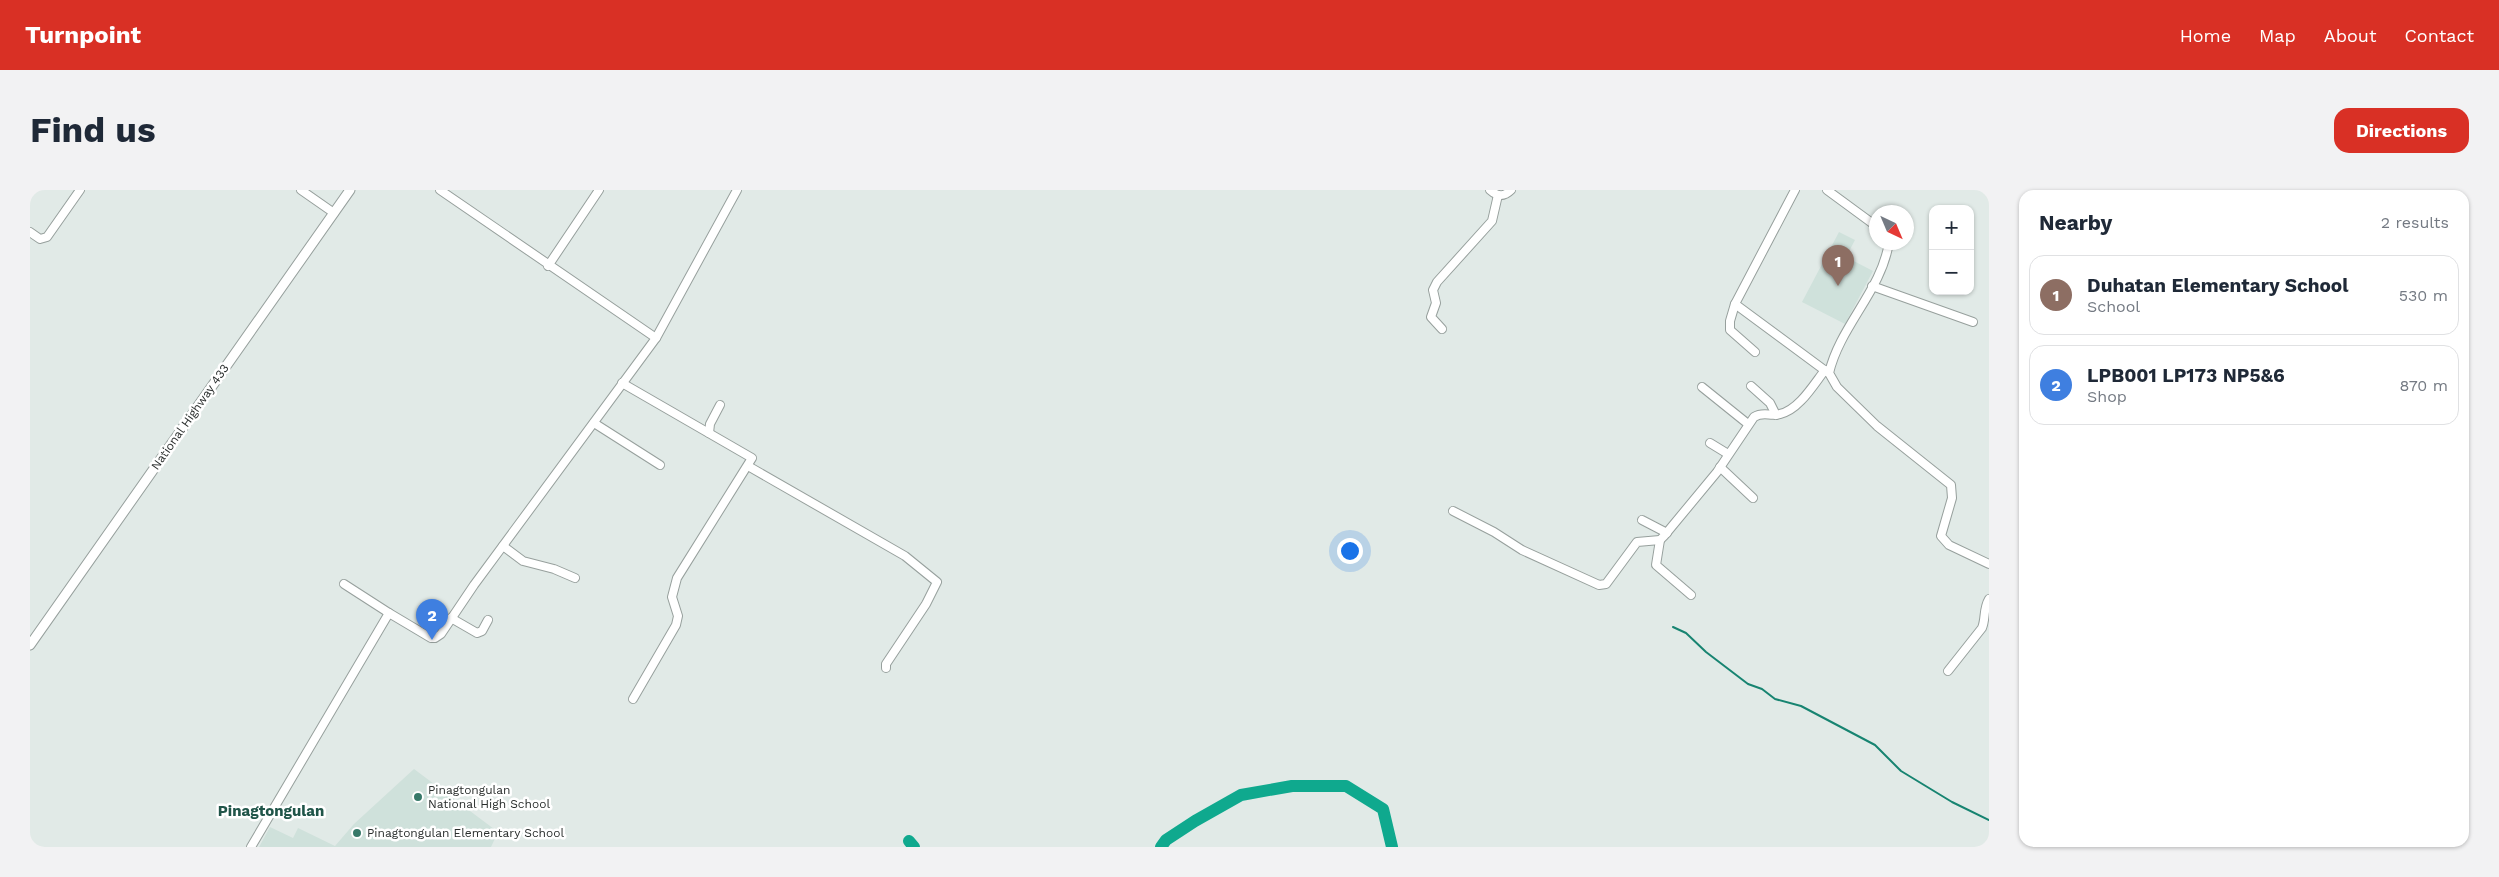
<!DOCTYPE html>
<meta charset="utf-8">
<style>
body{margin:0;font-family:"Work Sans",sans-serif;background:#f2f2f3;color:#1f2937}
.controls{position:absolute;right:15px;top:15px;display:grid;overflow:hidden;border-radius:10px;box-shadow:0 1px 4px #0004}
.controls button{width:45px;height:45px;display:grid;place-items:center;padding:0;border:0;border-bottom:1px solid #e0e1e3;background:#fff;color:#1f2937;font:25px sans-serif}
.compass{position:absolute;left:1839px;top:15px;width:45px;height:45px;border-radius:50%;background:#fff;box-shadow:0 1px 4px #0004;rotate:136deg}
.you{position:absolute;left:1319px;top:360px;width:18px;height:18px;margin:-12px;border:4px solid #fff;border-radius:50%;background:#1a73e8;box-shadow:0 0 0 8px #1a73e833}
.badge{display:grid;place-items:center;width:32px;height:32px;border-radius:50%;background:#d93025;color:#fff;font-size:16px;font-weight:700}
.pin{position:absolute;translate:-50% -41px;filter:drop-shadow(0 1px 2px #0008)}
.pin::after{content:'';position:absolute;top:26px;width:18px;height:15px;background:inherit;clip-path:polygon(0 0,100% 0,50% 100%)}
.list{margin:0;padding:0;list-style:none}
h2{display:flex;justify-content:space-between;align-items:center;height:65px;margin:0;padding:0 20px;font-size:21px}
h2 small{font-size:16px;font-weight:400;color:#747a83}
.list li{display:grid;grid-template-columns:32px 1fr auto;gap:15px;align-items:center;box-sizing:border-box;height:80px;margin:0 10px 10px;padding:0 10px;border:1px solid #e0e1e3;border-radius:15px}
.list b{display:block;font-size:19px;white-space:nowrap}
.list p{margin:0;font-size:16px;white-space:nowrap;color:#747a83}
.list em{font-size:16px;font-style:normal;color:#747a83}
.map{position:relative;flex:none;width:1959px;height:657px;overflow:hidden;border-radius:15px}
header{display:flex;align-items:center;gap:30px;box-sizing:border-box;height:70px;padding:0 25px;background:#d93025;color:#fff}
header strong{font-size:24px}
nav{display:flex;gap:28px;margin-inline-start:auto;font-size:18px}
.intro{display:flex;align-items:center;justify-content:space-between;box-sizing:border-box;height:120px;padding:0 30px}
h1{margin:0;font-size:35px}
.button{padding:12px 22px;border-radius:15px;background:#d93025;color:#fff;font-size:18px;font-weight:700}
main{display:flex;gap:30px;padding:0 30px}
aside{flex:1;background:#fff;border-radius:15px;box-shadow:0 1px 4px #0004}
.map>svg:first-child{display:block}
</style>
<header>
<strong>Turnpoint</strong>
<nav><a>Home</a><a>Map</a><a>About</a><a>Contact</a></nav>
</header>
<div class="intro"><h1>Find us</h1><a class="button">Directions</a></div>
<main>
<div class="map">
<svg width="1959" height="657" viewBox="0 0 1959 657">
<rect width="100%" height="100%" fill="#e1eae7"/>
<!-- built -->
<g fill="#cfe1db">
<polygon points="1809,42 1825,50 1816,67 1843,81 1815,134 1772,112"/>
<polygon points="384,579 468,642 461,657 229,657 240,637 263,648 268,638 305,656 324,634"/>
</g>
<g fill="none" stroke-linecap="round" stroke-linejoin="round">
<!-- stream -->
<polyline stroke="#178471" stroke-width="2" points="1643,437 1656,443 1676,462 1718,494 1732,499 1745,509 1771,516 1845,555 1871,581 1922,612 1959,630"/>
<!-- river -->
<g stroke="#0fa98e" stroke-width="12">
<polyline points="879,651 884,657"/>
<polyline points="1131,657 1136,650 1165,631 1211,605 1262,596 1316,596 1353,619 1362,657"/>
</g>
<defs>
<g id="minor">
<polyline points="271,0 304,23"/>
<polyline points="410,0 626,148"/>
<path d="M1460,0C1468,7 1474,7 1481,0"/>
<polyline points="1765,0 1705,114 1797,182"/>
<polyline points="1797,0 1846,36"/>
<polyline points="0,42 10,49 17,47 50,0"/>
<path d="M1859,52C1852,100 1810,136 1799,183L1807,197L1847,236L1921,295L1922,308L1911,346L1919,355L1959,374"/>
<polyline points="518,76 569,0"/>
<polyline points="1842,96 1943,132"/>
<polyline points="1705,114 1700,131 1700,140 1725,162"/>
<polyline points="1412,139 1401,127 1406,113 1403,100 1407,92 1462,31 1468,5"/>
<polyline points="592,193 722,268 647,388 642,407 648,426 646,435 603,509"/>
<polyline points="1721,196 1740,213 1746,225"/>
<polyline points="1672,197 1718,234"/>
<polyline points="564,233 630,275"/>
<polyline points="679,243 680,234 690,215"/>
<polyline points="1680,253 1698,264"/>
<polyline points="718,276 875,366 907,392 896,414 856,474 856,478"/>
<polyline points="1690,277 1723,308"/>
<path d="M1423,321L1464,342L1492,360L1569,395L1576,394L1607,352L1630,350L1634,346L1687,282L1724,227C1734,221 1740,227 1750,224C1769,220 1784,194 1795,180"/>
<polyline points="1612,330 1637,343"/>
<polyline points="1630,350 1626,375 1661,405"/>
<polyline points="473,356 493,371 524,379 545,388"/>
<polyline points="314,394 359,423"/>
<polyline points="421,428 447,443 452,441 458,430"/>
<path d="M1918,481L1952,438C1956,428 1953,419 1959,409"/>
<polyline points="221,657 359,423 401,448 405,448 411,444 444,395 626,148 707,0"/>
</g>
<polyline id="major" points="0,455 320,0"/>
</defs>
<!-- minor casing -->
<use href="#minor" stroke="#97a09d" stroke-width="10"/>
<!-- major casing -->
<use href="#major" stroke="#97a09d" stroke-width="11"/>
<!-- minor -->
<use href="#minor" stroke="#fff" stroke-width="8"/>
<!-- major -->
<use href="#major" stroke="#fff" stroke-width="9"/>
</g>
<!-- markers -->
<g fill="#377969" stroke="#fff" stroke-width="2">
<circle cx="388" cy="607" r="5"/>
<circle cx="327" cy="643" r="5"/>
</g>
<g text-anchor="middle" stroke-width="5" stroke-linejoin="round" paint-order="stroke">
<!-- street labels -->
<g font-size="12" fill="#292d2c" stroke="#fff">
<text transform="translate(160 227) rotate(-55)" y="4">National Highway 433</text>
</g>
<!-- poi labels -->
<g font-size="12" fill="#292d2c" stroke="#fff" text-anchor="start">
<text x="398" y="604">Pinagtongulan<tspan x="398" dy="14">National High School</tspan></text>
<text x="337" y="647">Pinagtongulan Elementary School</text>
</g>
<!-- quarter labels -->
<g font-size="15" font-weight="bold" fill="#205549" stroke="#fff">
<text x="241" y="626">Pinagtongulan</text>
</g>
</g>
</svg>
<div class="controls">
<button>+</button>
<button>−</button>
</div>
<svg class="compass" viewBox="-18 -18 36 36"><path d="M0-13l5 13h-10z" fill="#e53935"/><path d="M0 13l5-13h-10z" fill="#747a83"/></svg>
<div class="you"></div>
<div class="pin badge" style="left:1808px;top:96px;background:#8d6e63">1</div>
<div class="pin badge" style="left:402px;top:450px;background:#3f7fe0">2</div>
</div>
<aside>
<h2>Nearby<small>2 results</small></h2>
<ul class="list">
<li><span class="badge" style="background:#8d6e63">1</span><div><b>Duhatan Elementary School</b><p>School</p></div><em>530 m</em></li>
<li><span class="badge" style="background:#3f7fe0">2</span><div><b>LPB001 LP173 NP5&amp;6</b><p>Shop</p></div><em>870 m</em></li>
</ul>
</aside>
</main>
